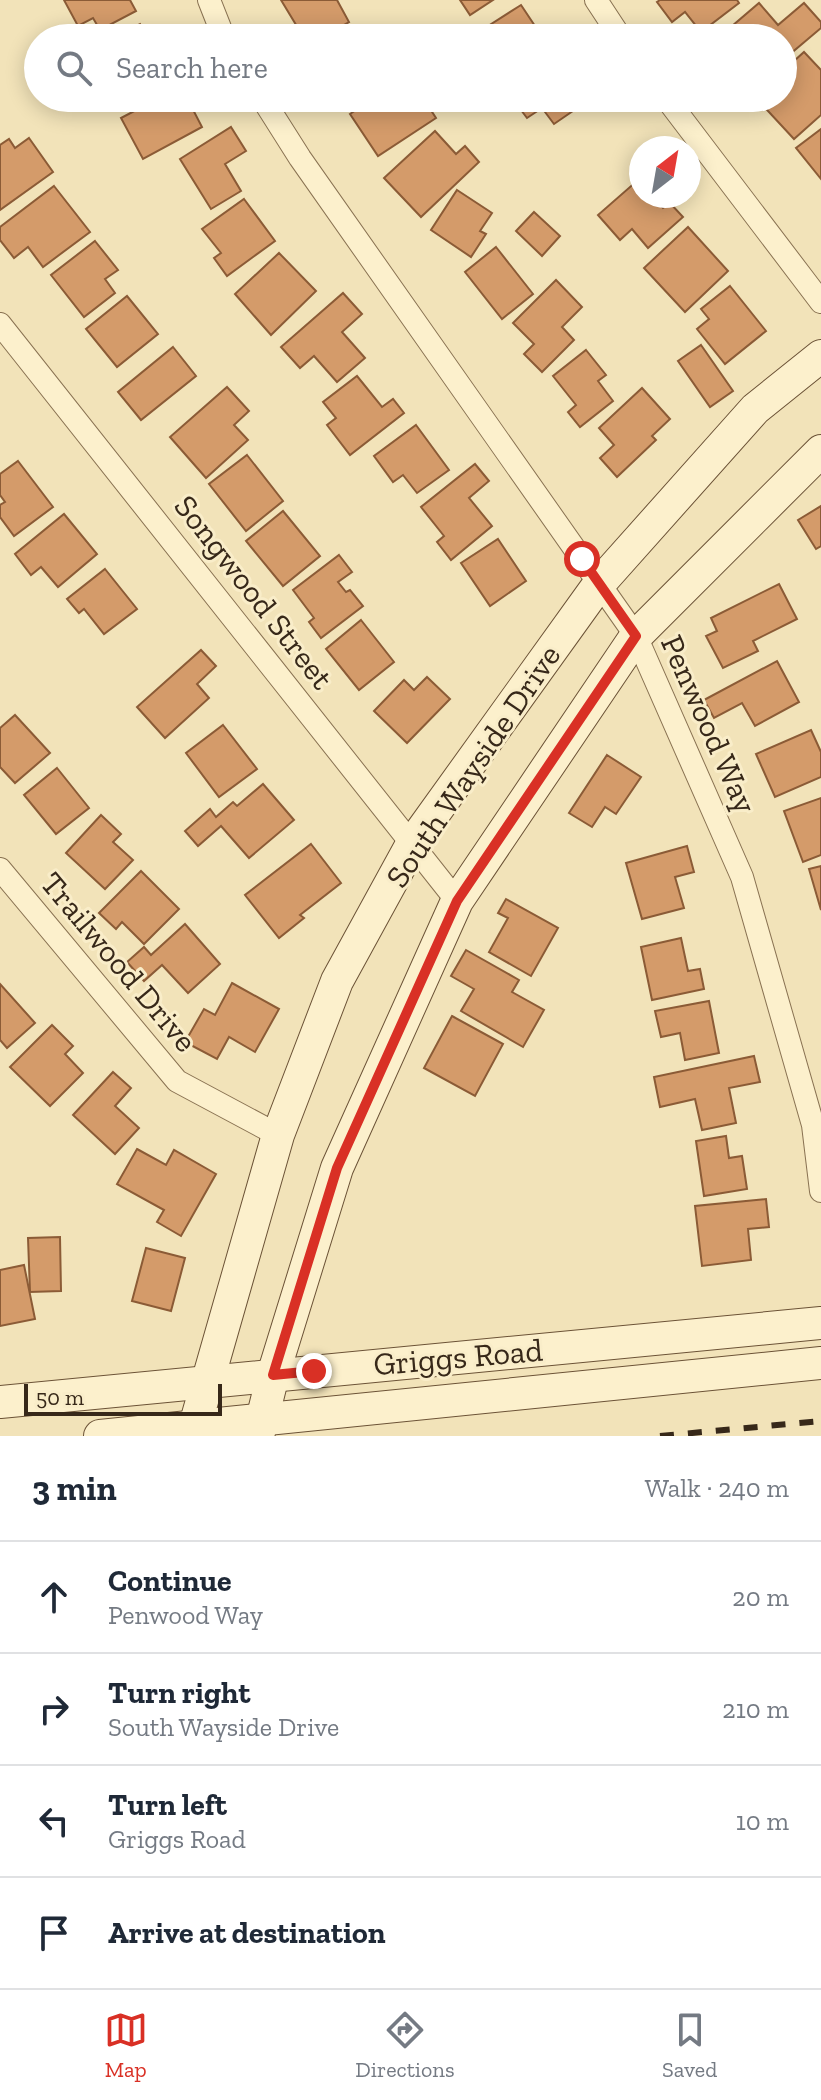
<!DOCTYPE html>
<meta charset="utf-8">
<style>
body{margin:0;font-family:"Zilla Slab",serif;background:#f2f2f3;color:#1f2937}
.compass{position:absolute;left:629px;top:136px;width:72px;height:72px;border-radius:50%;background:#fff;box-shadow:0 4px 20px #0003;rotate:31deg}
.scale{position:absolute;left:24px;bottom:20px;width:198px;box-sizing:border-box;padding-left:8px;border:4px solid #372819;border-top:0;font-size:22px;line-height:28px;white-space:nowrap;color:#372819;-webkit-text-stroke:6px #f9edc9;paint-order:stroke}
.stop{position:absolute;width:24px;height:24px;margin:-18px;border:6px solid #d93025;border-radius:50%;background:#fff}
.stop.end{background:#d93025;border-color:#fff;box-shadow:0 2px 8px #0008}
.list{margin:0;padding:0;list-style:none}
h2{display:flex;justify-content:space-between;align-items:center;height:104px;margin:0;padding:0 32px;font-size:34px}
h2 small{font-size:26px;font-weight:400;color:#747a83}
.list li{display:grid;grid-template-columns:52px 1fr auto;gap:24px;align-items:center;box-sizing:border-box;height:112px;padding:0 32px;border-top:2px solid #e0e1e3}
.list b{display:block;font-size:30px;white-space:nowrap}
.list p{margin:0;font-size:26px;white-space:nowrap;color:#747a83}
.list em{font-size:26px;font-style:normal;color:#747a83}
.icon{flex:none;width:44px;height:44px;fill:none;stroke:currentColor;stroke-width:2;stroke-linecap:round;stroke-linejoin:round}
.map{position:relative;flex:none;width:821px;height:1436px;overflow:hidden}
.search{position:absolute;background:#fff;box-shadow:0 4px 20px #0003;left:24px;right:24px;top:24px;height:88px;display:flex;align-items:center;gap:20px;box-sizing:border-box;padding:0 28px;border-radius:44px;color:#747a83;font-size:30px}
.sheet{height:552px;background:#fff}
nav{display:flex;justify-content:space-around;align-items:center;box-sizing:border-box;height:112px;border-top:2px solid #e0e1e3;background:#fff;font-size:22px;color:#747a83}
nav a{display:grid;justify-items:center;gap:4px}
nav .on{color:#d93025}
.map>svg:first-child{display:block}
</style>
<div class="map">
<svg width="821" height="1436" viewBox="0 0 821 1436">
<rect width="100%" height="100%" fill="#f2e3b9"/>
<!-- building -->
<g fill="#d49b6a" stroke="#8b5b36" stroke-width="2">
<polygon points="64,0 130,0 136,11 100,30 93,18 78,26"/>
<polygon points="281,0 337,0 349,22 321,38 304,38"/>
<polygon points="460,0 493,0 470,15"/>
<polygon points="660,0 737,0 739,3 701,32 685,12 672,22 657,2"/>
<polygon points="759,3 778,25 804,3 821,22 821,28 783,60 783,38 718,38"/>
<polygon points="521,5 543,38 492,38 485,28"/>
<polygon points="140,24 146,38 112,38"/>
<polygon points="356,29 363,38 345,38"/>
<polygon points="804,52 821,70 821,115 794,139 756,98 783,98 783,71"/>
<polygon points="159,98 187,98 202,127 143,159 121,118"/>
<polygon points="374,98 423,98 436,118 378,156 350,114"/>
<polygon points="512,98 578,98 583,104 554,124 542,108 527,118"/>
<polygon points="231,127 246,151 225,164 241,191 211,209 180,159"/>
<polygon points="821,129 821,179 796,148"/>
<polygon points="435,131 456,154 465,146 479,162 421,217 384,178"/>
<polygon points="29,138 53,172 0,210 0,145 9,139 15,148"/>
<polygon points="638,180 641,183 641,196 652,196 663,208 670,203 683,217 648,248 632,229 620,240 598,215"/>
<polygon points="54,186 90,232 43,267 28,247 14,258 0,240 0,227"/>
<polygon points="457,190 492,213 480,231 486,234 471,257 431,230"/>
<polygon points="244,199 275,241 227,276 214,258 221,253 202,229"/>
<polygon points="534,212 560,236 542,256 516,231"/>
<polygon points="688,227 728,271 685,312 644,268"/>
<polygon points="95,241 118,270 105,279 115,293 84,317 51,275"/>
<polygon points="496,247 533,294 502,319 465,272"/>
<polygon points="279,253 316,291 271,335 235,294"/>
<polygon points="556,280 582,307 562,327 574,340 542,372 524,354 534,344 513,323"/>
<polygon points="730,286 766,331 725,364 697,329 709,319 701,309"/>
<polygon points="343,293 362,314 342,332 365,358 337,382 314,356 300,368 281,347"/>
<polygon points="127,296 158,334 117,367 86,329"/>
<polygon points="701,345 733,391 710,407 678,361"/>
<polygon points="173,347 196,376 141,420 118,392"/>
<polygon points="586,350 606,375 598,381 613,401 580,427 568,412 576,405 553,376"/>
<polygon points="357,376 382,407 393,399 404,413 350,455 327,425 336,418 323,402"/>
<polygon points="227,387 249,411 234,425 248,440 206,478 170,437"/>
<polygon points="642,388 670,419 652,436 656,440 617,477 600,458 614,445 599,428"/>
<polygon points="416,425 449,470 417,493 403,475 393,482 374,456"/>
<polygon points="247,455 283,501 246,531 209,484"/>
<polygon points="18,461 53,507 14,536 0,517 0,505 5,502 0,495 0,474"/>
<polygon points="475,464 489,481 469,498 492,526 451,560 437,542 444,536 421,507"/>
<polygon points="821,506 821,546 816,549 798,520"/>
<polygon points="283,511 320,556 283,586 246,541"/>
<polygon points="64,514 97,554 58,587 41,567 31,575 15,554"/>
<polygon points="498,539 526,581 490,606 461,563"/>
<polygon points="339,555 352,572 338,582 346,592 350,590 363,606 321,638 309,622 314,618 293,590"/>
<polygon points="105,569 137,609 104,634 84,609 79,613 67,599"/>
<polygon points="779,584 797,619 753,641 758,651 723,668 706,636 717,631 711,618"/>
<polygon points="361,620 394,662 359,690 326,649"/>
<polygon points="201,650 216,666 197,684 209,698 165,738 137,707"/>
<polygon points="777,661 799,702 755,726 742,703 714,718 704,700"/>
<polygon points="427,677 450,699 407,743 374,711 404,680 414,690"/>
<polygon points="15,715 50,753 15,783 0,767 0,728"/>
<polygon points="223,725 257,769 219,797 186,753"/>
<polygon points="811,730 821,752 821,777 775,797 756,754"/>
<polygon points="607,755 641,777 616,814 605,807 592,827 569,813"/>
<polygon points="57,768 89,808 56,834 24,795"/>
<polygon points="263,784 294,820 249,858 221,826 198,846 185,831 210,809 216,817 233,802 237,806"/>
<polygon points="821,798 821,855 803,862 784,811"/>
<polygon points="101,815 121,834 113,842 133,860 105,889 66,853"/>
<polygon points="311,844 341,883 300,915 304,918 279,938 245,895"/>
<polygon points="687,846 694,872 675,877 684,908 642,919 626,863"/>
<polygon points="821,866 821,910 809,869"/>
<polygon points="141,871 179,909 144,944 122,922 116,929 99,913"/>
<polygon points="506,899 558,928 531,976 489,952 508,918 498,913"/>
<polygon points="185,924 220,964 188,993 162,965 144,981 127,962 144,947 151,955"/>
<polygon points="681,938 688,971 700,969 704,989 652,1000 641,947"/>
<polygon points="466,950 519,980 512,992 544,1010 523,1047 461,1011 474,989 451,976"/>
<polygon points="232,983 279,1009 255,1052 229,1037 217,1059 185,1042 204,1009 215,1015"/>
<polygon points="0,984 35,1023 7,1048 0,1040"/>
<polygon points="709,1001 719,1053 685,1060 680,1033 661,1037 655,1011"/>
<polygon points="452,1016 503,1044 475,1096 424,1068"/>
<polygon points="52,1025 73,1046 65,1054 83,1073 50,1106 10,1067"/>
<polygon points="754,1056 760,1082 729,1088 736,1123 702,1130 695,1099 660,1107 654,1077"/>
<polygon points="113,1072 131,1088 115,1106 139,1128 115,1154 73,1115"/>
<polygon points="726,1136 729,1158 742,1156 747,1189 704,1196 696,1141"/>
<polygon points="137,1149 166,1165 174,1150 216,1174 181,1236 157,1222 164,1210 117,1184"/>
<polygon points="766,1199 769,1227 748,1229 751,1260 702,1266 695,1206"/>
<polygon points="60,1237 61,1291 30,1292 28,1238"/>
<polygon points="146,1248 185,1258 171,1311 132,1301"/>
<polygon points="24,1265 35,1319 0,1326 0,1270"/>
</g>
<g fill="none" stroke-linecap="round" stroke-linejoin="round">
<defs>
<g id="minor">
<polyline points="209,0 224,38"/>
<polyline points="596,0 621,38"/>
<polyline points="262,98 300,158 636,636 742,877 813,1125 821,1191"/>
<polyline points="666,98 821,302"/>
<polyline points="0,324 457,901"/>
<polyline points="0,869 177,1081 278,1135"/>
</g>
<g id="secondary">
<polyline points="0,1402 821,1323"/>
<polyline points="100,1436 821,1363"/>
<polyline points="192,1436 278,1135 337,981 412,844 599,584 755,409 821,356"/>
<polyline points="258,1436 273,1375 337,1168 457,901 636,636 821,451"/>
</g>
</defs>
<!-- minor casing -->
<use href="#minor" stroke="#897252" stroke-width="24"/>
<!-- secondary casing -->
<use href="#secondary" stroke="#6b5236" stroke-width="34"/>
<!-- minor -->
<use href="#minor" stroke="#fcf0cc" stroke-width="22"/>
<!-- secondary -->
<use href="#secondary" stroke="#fcf0cc" stroke-width="32"/>
<!-- rail -->
<polyline stroke="#372819" stroke-width="6" stroke-dasharray="14 14" stroke-linecap="butt" points="660,1436 821,1421"/>
</g>
<g fill="none" stroke-linecap="round" stroke-linejoin="round">
<!-- route -->
<polyline stroke="#d93025" stroke-width="10" points="314,1371 273,1375 337,1168 457,901 636,636 582,559"/>
</g>
<g text-anchor="middle" stroke-width="6" stroke-linejoin="round" paint-order="stroke">
<!-- street labels -->
<g font-size="32" fill="#372819" stroke="#f9edc9">
<text transform="translate(254 592) rotate(52)" y="11">Songwood Street</text>
<text transform="translate(709 724) rotate(66)" y="11">Penwood Way</text>
<text transform="translate(473 766) rotate(-56)" y="11">South Wayside Drive</text>
<text transform="translate(119 962) rotate(50)" y="11">Trailwood Drive</text>
<text transform="translate(458 1357) rotate(-5)" y="11">Griggs Road</text>
</g>
</g>
</svg>
<svg class="compass" viewBox="-18 -18 36 36"><path d="M0-13l5 13h-10z" fill="#e53935"/><path d="M0 13l5-13h-10z" fill="#747a83"/></svg>
<div class="scale">50 m</div>
<div class="stop" style="left:582px;top:559px"></div>
<div class="stop end" style="left:314px;top:1371px"></div>
<div class="search"><svg class="icon" aria-label="search" viewBox="0 0 24 24"><circle cx="10" cy="10" r="6"/><path d="M15 15l6 6"/></svg>Search here</div>
</div>
<section class="sheet">
<h2>3 min<small>Walk · 240 m</small></h2>
<ul class="list">
<li><svg class="icon" aria-label="ahead" viewBox="0 0 24 24"><path d="M12 20V5M6 11l6-6 6 6"/></svg><div><b>Continue</b><p>Penwood Way</p></div><em>20 m</em></li>
<li><svg class="icon" aria-label="right" viewBox="0 0 24 24"><path d="M7 20v-9h11M14 6l5 5-5 5"/></svg><div><b>Turn right</b><p>South Wayside Drive</p></div><em>210 m</em></li>
<li><svg class="icon" aria-label="left" viewBox="0 0 24 24"><path d="M17 20v-9H6M10 6l-5 5 5 5"/></svg><div><b>Turn left</b><p>Griggs Road</p></div><em>10 m</em></li>
<li><svg class="icon" aria-label="arrive" viewBox="0 0 24 24"><path d="M6 21V4h12l-3 4 3 4H6"/></svg><div><b>Arrive at destination</b></div></li>
</ul>
</section>
<nav>
<a class="on"><svg class="icon" aria-label="map" viewBox="0 0 24 24"><path d="M3 6l6-2 6 2 6-2v14l-6 2-6-2-6 2zM9 4v14M15 6v14"/></svg>Map</a>
<a><svg class="icon" aria-label="directions" viewBox="0 0 24 24"><path d="M12 3l9 9-9 9-9-9zM9 14v-3h6M13 9l2 2-2 2"/></svg>Directions</a>
<a><svg class="icon" aria-label="saved" viewBox="0 0 24 24"><path d="M7 4h10v16l-5-4-5 4z"/></svg>Saved</a>
</nav>
